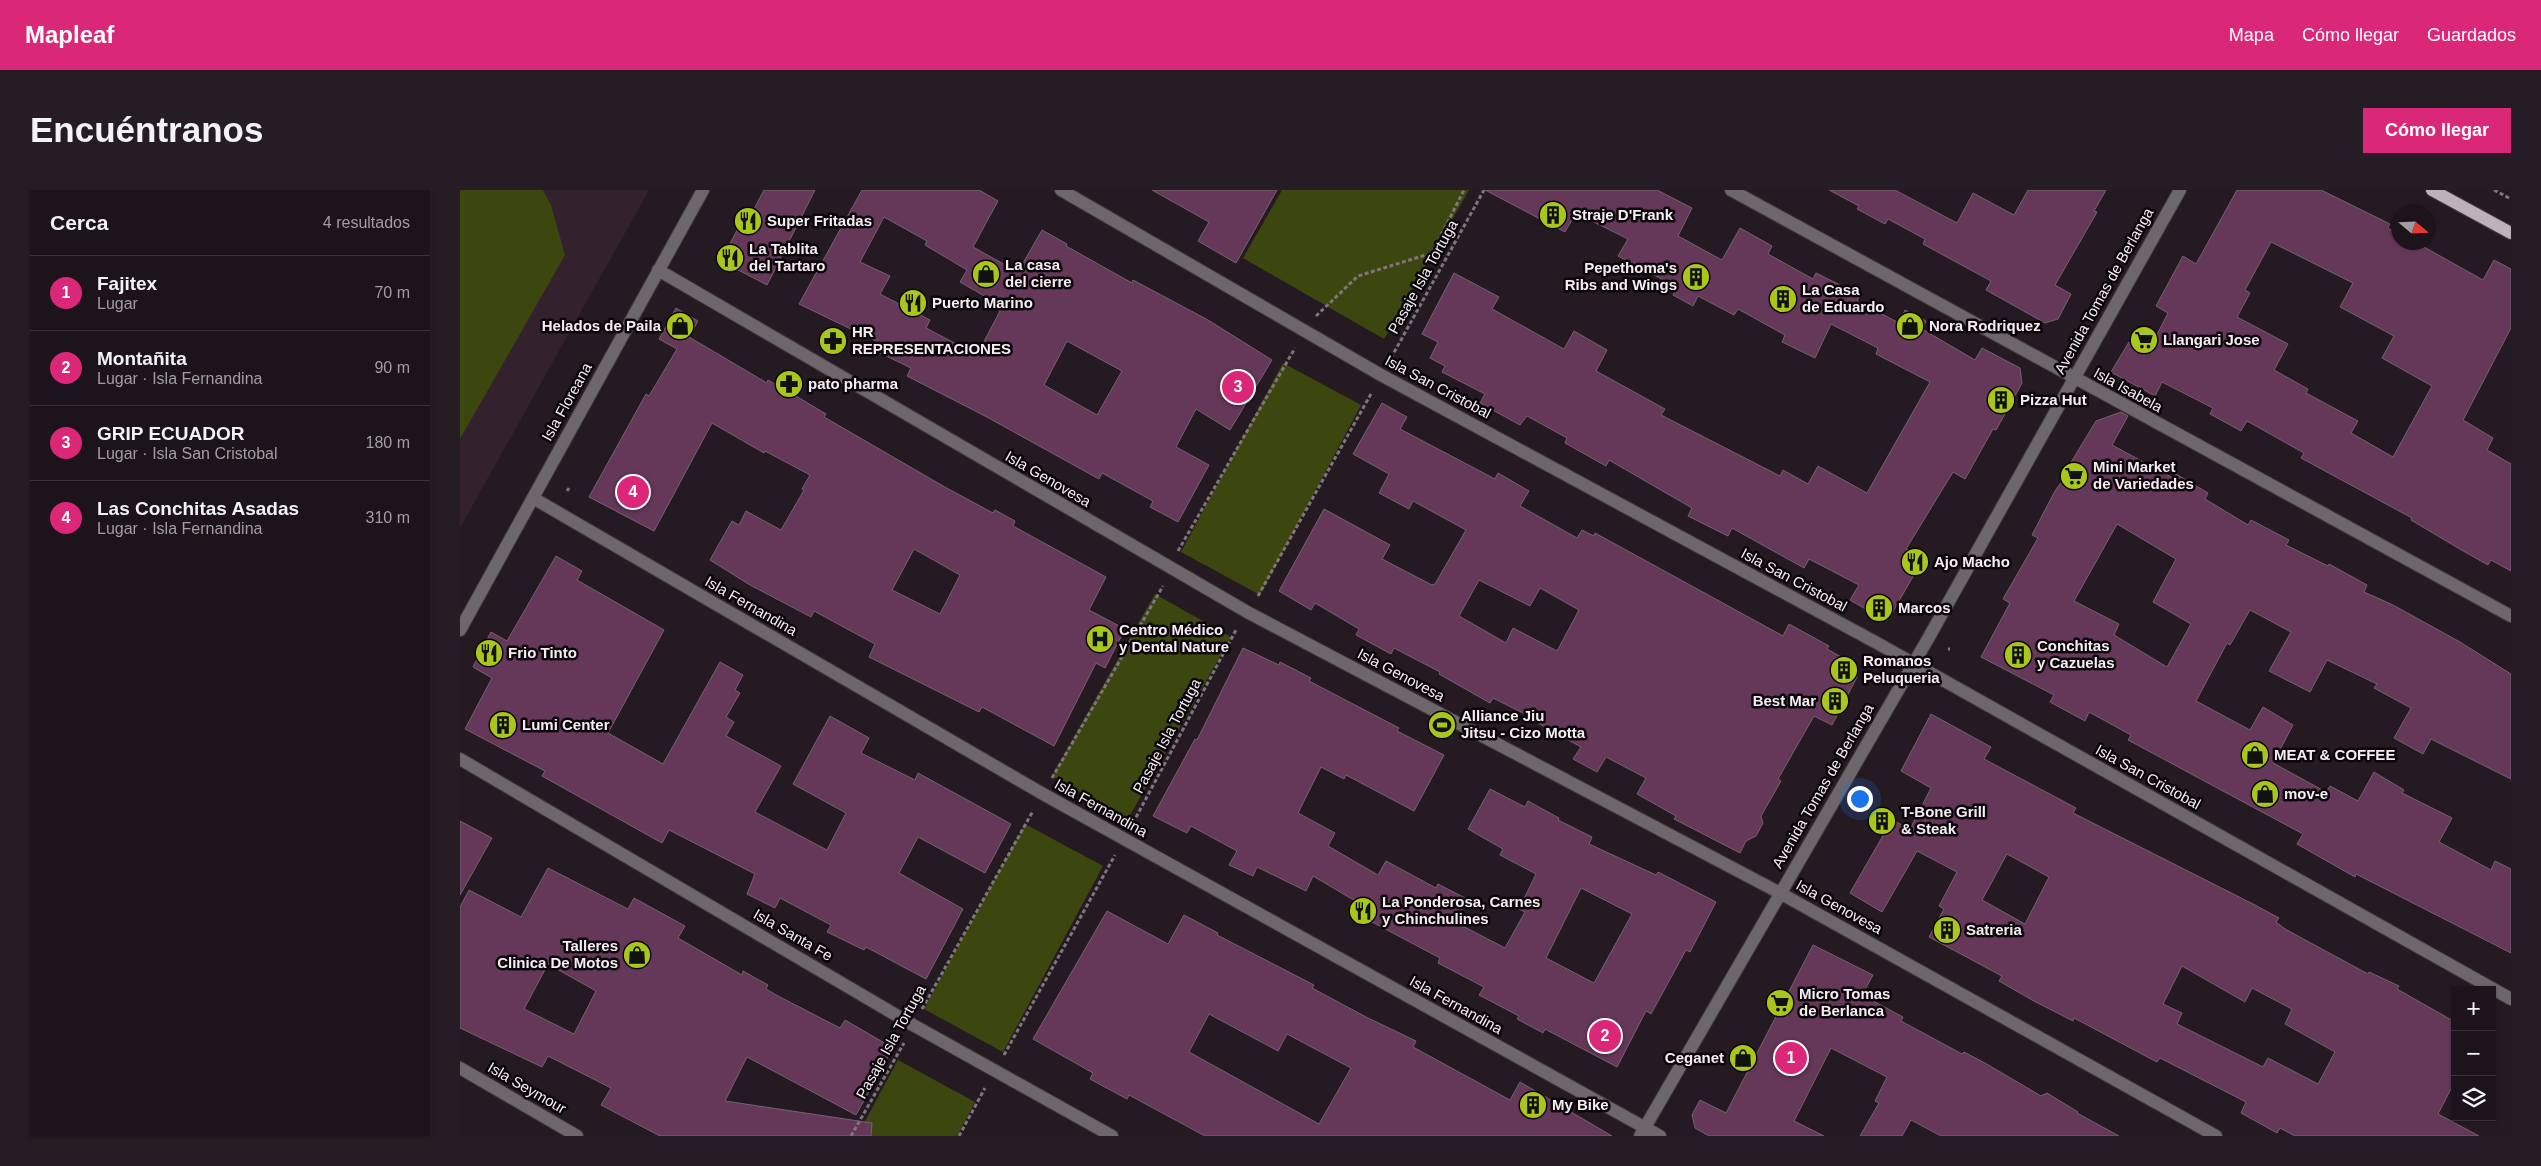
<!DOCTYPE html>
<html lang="es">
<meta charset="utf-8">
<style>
body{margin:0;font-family:Arial,sans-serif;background:#251d23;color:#f1f3f6}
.controls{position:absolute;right:15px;bottom:15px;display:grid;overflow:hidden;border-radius:0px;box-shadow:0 1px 4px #0004}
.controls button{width:45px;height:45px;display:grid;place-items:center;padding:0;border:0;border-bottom:1px solid #3a3339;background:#1c141a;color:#f1f3f6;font:25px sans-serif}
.compass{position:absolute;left:1931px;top:15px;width:45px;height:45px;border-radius:50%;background:#1c141a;box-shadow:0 1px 4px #0004;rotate:109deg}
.you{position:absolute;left:1399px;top:608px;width:18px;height:18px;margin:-12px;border:4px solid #fff;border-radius:50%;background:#1a73e8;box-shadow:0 0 0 8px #1a73e833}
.badge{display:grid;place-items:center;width:32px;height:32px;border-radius:50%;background:#db2777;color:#fff;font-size:16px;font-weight:700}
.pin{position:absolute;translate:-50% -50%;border:2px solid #fff;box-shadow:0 1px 5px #0006}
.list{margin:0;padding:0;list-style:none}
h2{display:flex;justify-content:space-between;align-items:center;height:65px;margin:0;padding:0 20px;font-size:21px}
h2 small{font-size:16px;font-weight:400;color:#a09ea2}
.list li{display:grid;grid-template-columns:32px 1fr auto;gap:15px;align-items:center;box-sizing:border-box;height:75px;padding:0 20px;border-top:1px solid #3a3339}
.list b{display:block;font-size:19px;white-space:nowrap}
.list p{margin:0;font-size:16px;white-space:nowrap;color:#a09ea2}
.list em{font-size:16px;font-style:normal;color:#a09ea2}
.icon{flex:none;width:28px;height:28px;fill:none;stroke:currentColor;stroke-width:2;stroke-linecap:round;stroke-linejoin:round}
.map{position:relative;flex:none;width:2051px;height:946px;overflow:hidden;border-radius:0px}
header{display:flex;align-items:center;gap:30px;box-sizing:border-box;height:70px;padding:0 25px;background:#db2777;color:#fff}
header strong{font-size:24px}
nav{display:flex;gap:28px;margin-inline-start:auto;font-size:18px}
.intro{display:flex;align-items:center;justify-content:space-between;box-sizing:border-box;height:120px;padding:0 30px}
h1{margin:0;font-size:35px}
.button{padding:12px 22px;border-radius:0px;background:#db2777;color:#fff;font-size:18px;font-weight:700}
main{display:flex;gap:30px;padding:0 30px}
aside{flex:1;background:#1c141a;border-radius:0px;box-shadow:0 1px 4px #0004}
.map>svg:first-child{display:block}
</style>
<header>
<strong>Mapleaf</strong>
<nav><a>Mapa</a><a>Cómo llegar</a><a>Guardados</a></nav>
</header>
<div class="intro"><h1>Encuéntranos</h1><a class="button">Cómo llegar</a></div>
<main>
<aside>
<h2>Cerca<small>4 resultados</small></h2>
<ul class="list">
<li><span class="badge">1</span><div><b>Fajitex</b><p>Lugar</p></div><em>70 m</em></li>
<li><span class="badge">2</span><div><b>Montañita</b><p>Lugar · Isla Fernandina</p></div><em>90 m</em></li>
<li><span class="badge">3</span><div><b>GRIP ECUADOR</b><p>Lugar · Isla San Cristobal</p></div><em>180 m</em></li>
<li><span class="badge">4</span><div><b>Las Conchitas Asadas</b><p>Lugar · Isla Fernandina</p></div><em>310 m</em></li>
</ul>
</aside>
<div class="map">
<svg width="2051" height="946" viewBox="0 0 2051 946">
<rect width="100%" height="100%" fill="#261a22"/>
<!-- built -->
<polygon fill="#33212e" points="0,0 189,0 0,338"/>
<!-- green -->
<g fill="#3c470f">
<polygon points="0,0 83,0 91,15 105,65 0,249"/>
<polygon points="822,0 1009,0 924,149 783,68"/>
<polygon points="823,173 901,215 800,405 721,362"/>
<polygon points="695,404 771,447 668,629 592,586"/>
<polygon points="565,634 643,676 543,862 464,819"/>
<polygon points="438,870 515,912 497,946 397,946"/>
</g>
<!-- building -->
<g fill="#65385a" stroke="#72636e" fill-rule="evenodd">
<polygon points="304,0 355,0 307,95 261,71 287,21 292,23"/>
<path d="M402,0H519L538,11L513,57L558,82L582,40L607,54L606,56L672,93L673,90L748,130L812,170L770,240L736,219L716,257L749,275L718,332L690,317L693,311L642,283L639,289L525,226L447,186L451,178L418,162L422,154L339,114ZM424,27L467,51L465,55L507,80L500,92L540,115L538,120L540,121L517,165L466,138L470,130L420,104L430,86L400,72ZM607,151L662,181L637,225L584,195Z"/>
<polygon points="692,0 817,0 776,73 738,51 749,32"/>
<polygon points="1025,0 1197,0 1232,18 1218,46 1262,70 1280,38 1312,56 1308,64 1353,89 1356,83 1400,105 1397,111 1439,133 1445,120 1466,131 1462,139 1515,170 1522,158 1560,178 1562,193 1536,240 1533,239 1505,289 1493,282 1446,359 1466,364 1432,423 1421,428 1390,410 1399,395 1349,369 1344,378 1272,338 1268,346 1228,326 1232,318 1149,270 1146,276 1105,253 1107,248 1067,226 1060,235 1020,213 1025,204 982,182 985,176 970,168 978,152 962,144 994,83 1039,107 1032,119 1104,159 1114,141 1147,160 1136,181 1205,219 1201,225 1320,286 1323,280 1348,294 1358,276 1407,303 1470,192 1416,164 1418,158 1371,134 1355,168 1322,152 1325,145 1278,119 1274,125 1238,106 1233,116 1213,105 1217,97 1158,66 1168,49 1116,23 1105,42"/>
<polygon points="1369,0 1435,0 1497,33 1513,3 1554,25 1568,0 1646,0 1634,21 1637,22 1595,95 1611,104 1598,129 1585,133 1526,100 1531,91 1463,54 1465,49 1428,29 1425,34 1397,19 1399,16"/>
<path d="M1777,0H1861L1930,34L1928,38L1938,44V52H1955L2023,90L2034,70L2051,79V138L2003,230L2033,248L2027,260L2051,274V381L2031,370L2028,375L1998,358L1951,330L1952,328L1841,268L1844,263L1787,231L1781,241L1750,224L1753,218L1702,192L1695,206L1651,182L1669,152L1688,162L1708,123L1696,116L1723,66L1736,74ZM1811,52L1893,93L1880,117L1934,146L1922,168L1972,196L1933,267L1891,243L1898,231L1846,203L1848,199L1814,180L1828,154L1777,127L1790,103L1785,100Z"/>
<path d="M216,118L238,131L229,147L307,193L308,190L336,206L366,224L364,227L483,296L533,323L535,320L555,331L553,336L646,387L629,420L665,439L645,478L636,473L594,556L522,517L519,522L409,467L415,454L354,421L351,427L290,395L250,370L272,331L279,335L286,321L321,340L344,300L342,299L350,285L305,261L304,263L252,233L194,341L129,307L186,204L189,206L217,159L199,149ZM454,359L500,385L480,424L432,400Z"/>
<path d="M922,213L947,227L940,239L1035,289L1038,283L1069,301L1060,316L1117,348L1122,340L1134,346L1135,343L1323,446L1329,434L1369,456L1367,459L1397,476V487L1372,535L1354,526L1318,589L1321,591L1301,626L1303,633L1296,646L1286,651L1280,663L1214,629L1216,626L1177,604L1186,588L1146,567L1137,582L1113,569L1121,557L1071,529V527L1033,508L1030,513L979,484L980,482L934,458L931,464L896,445L899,439L855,413L851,420L819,401L864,319L930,355L922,369L972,395L975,394L1006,340L953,311L949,319L919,303L929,284L893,264ZM1019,390L1070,416L1080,398L1119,420L1097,461L1053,438L1046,453L999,426Z"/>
<path d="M1661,222L1668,226L1652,255L1713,288L1716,284L1748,303L1745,309L1788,335L1791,330L1829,350L1826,355L1868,376L1869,374L1907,395L1904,402L1933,415L2000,452L2051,484V589L1971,549L1963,564L1934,548L1951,518L1914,498L1917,494L1867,470L1850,502L1809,481L1831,442L1790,420L1770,455L1767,453L1736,511L1790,540L1803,517L1833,535L1813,573L1866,602L1870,596L1898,611L1914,582L1944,600L1942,603L1992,628L1979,652L2031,680L2035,671L2051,679V763L1896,684L1895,687L1837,654L1843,644L1668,550L1671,545L1629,522L1625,531L1590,512L1594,505L1521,467L1550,413L1543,409L1578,348L1572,345L1595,301L1613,276L1610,274L1636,231ZM1657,334L1716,369L1693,412L1731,434L1707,477L1654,445L1659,434L1614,411Z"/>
<polygon points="96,366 122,381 117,390 204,440 148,543 203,574 260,472 283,485 275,500 280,503 266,527 274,532 266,546 321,576 295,622 367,660 386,623 333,594 370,526 409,548 401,563 455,590 458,583 551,634 525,683 458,647 439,683 503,719 466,789 406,757 404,760 367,742 371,735 320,708 315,718 287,704 295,684 209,640 202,653 82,586 85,581 5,539 32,488 13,477 31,442 47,451"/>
<path d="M783,458L819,475L820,472L851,488L849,491L939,538L937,541L984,565L954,621L886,585L884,589L861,577L838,623L875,643L868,656L918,685L926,671L976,698L978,694L1007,709L995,732L1045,758L1065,722L1059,719L1076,684L1040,665L1043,659L1008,639L1030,599L1065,617L1068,611L1099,628L1098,630L1132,647L1129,654L1196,685L1198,682L1256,712L1230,762L1226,760L1191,824L1186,821L1157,877L1085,839L1083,843L1057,829L1059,826L1019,805L1024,797L978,773L980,768L897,724L902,715L853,686L846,701L797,677L793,686L769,675L777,661L731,636L727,643L693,626L735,549L737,550ZM1121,698L1172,724L1134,793L1086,768Z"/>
<path d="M1471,524L1531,557L1524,569L1616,618L1613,623L1795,715L1819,728L1816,732L1825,739L1908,784L1909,782L1939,796L1937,799L1995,832V891L1978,924L2019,946H1835L1820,938L1817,943L1781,923L1786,912L1700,868L1697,872L1614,828L1613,831L1572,810L1539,791L1542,786L1469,747L1484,719L1479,716L1497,682L1457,661L1422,722L1390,703L1432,630L1450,639L1471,598L1441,581ZM1547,664L1589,687L1565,734L1522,710ZM1722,776L1785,812L1792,798L1832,819L1825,834L1875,862L1858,894L1808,868L1803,877L1717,834L1722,823L1703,814Z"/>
<polygon points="0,631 32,648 0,705"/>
<path d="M88,678L168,719L174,708L225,736L218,748L282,785L283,781L308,795L306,799L318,806L380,838L385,830L433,858L396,925L287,867L265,911L412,933L411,946H200L141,915L151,898L88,866L82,877L0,838V717L9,700L61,727ZM88,774L136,801L114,844L64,819Z"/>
<path d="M647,721L708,754L724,725L758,743L757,745L854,795L852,798L906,827L956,851L953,857L1050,910L1060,892L1152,946H745L669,905L667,909L630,889L633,883L573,849ZM749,824L818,861L827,844L891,878L859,934L729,862Z"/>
<polygon points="1353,755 1413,785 1402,805 1443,827 1441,831 1502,864 1504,862 1525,873 1581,906 1587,903 1618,922 1617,923 1659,946 1481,946 1451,930 1442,946 1400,946 1419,913 1415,911 1427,887 1371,858 1334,931 1364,946 1249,946 1235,938 1232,925 1240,910 1266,923"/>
</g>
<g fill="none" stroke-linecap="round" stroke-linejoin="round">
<defs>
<g id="minor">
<polyline points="601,0 921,185 1417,453 2051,809"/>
<polyline points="1271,0 2051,426"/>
<polyline points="198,80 789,423 1320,703 1756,946"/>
<polyline points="73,308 583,604 1200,946"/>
<polyline points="0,440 243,0"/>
<polyline points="0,569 453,835 652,946"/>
<polyline points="0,878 117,946"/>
<polyline points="1180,946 1469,447 1720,0"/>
</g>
<polyline id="major" points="1972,0 2051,43"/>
</defs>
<!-- minor casing -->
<use href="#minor" stroke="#43383f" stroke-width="14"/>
<!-- major casing -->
<use href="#major" stroke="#43383f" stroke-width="14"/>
<!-- path -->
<g stroke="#80757c" stroke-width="3" stroke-dasharray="4 2.5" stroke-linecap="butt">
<polyline points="2034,0 2051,9"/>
<polyline points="856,126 898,86 972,63 1004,0"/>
<polyline points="931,168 1024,0"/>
<polyline points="107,301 109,298"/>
<polyline points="718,361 835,158"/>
<polyline points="798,406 912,202"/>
<polyline points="1488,459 1490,459"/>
<polyline points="592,588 703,396"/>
<polyline points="673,633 777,438"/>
<polyline points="462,819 573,621"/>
<polyline points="544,865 655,665"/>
<polyline points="391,946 444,853"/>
<polyline points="499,946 525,898"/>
</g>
<!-- minor -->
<use href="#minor" stroke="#6d676b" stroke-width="12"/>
<!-- major -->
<use href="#major" stroke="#bfb1bb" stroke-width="12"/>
</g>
<!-- icons -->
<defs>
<symbol id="building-disc" viewBox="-11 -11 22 22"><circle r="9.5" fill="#a9c71a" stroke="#0b060a"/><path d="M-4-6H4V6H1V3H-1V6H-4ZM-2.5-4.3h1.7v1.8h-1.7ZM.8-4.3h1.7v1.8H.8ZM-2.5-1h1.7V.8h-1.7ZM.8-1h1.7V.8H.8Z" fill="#111"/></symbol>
<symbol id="restaurant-disc" viewBox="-11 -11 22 22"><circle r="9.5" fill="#a9c71a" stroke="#0b060a"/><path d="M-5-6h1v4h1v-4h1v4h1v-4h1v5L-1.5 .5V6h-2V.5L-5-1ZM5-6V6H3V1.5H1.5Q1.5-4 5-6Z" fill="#111"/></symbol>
<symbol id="shop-disc" viewBox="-11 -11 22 22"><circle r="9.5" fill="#a9c71a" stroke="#0b060a"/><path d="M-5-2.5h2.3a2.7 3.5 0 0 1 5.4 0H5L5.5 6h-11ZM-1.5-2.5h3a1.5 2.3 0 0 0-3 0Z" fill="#111"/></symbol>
<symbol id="supermarket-disc" viewBox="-11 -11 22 22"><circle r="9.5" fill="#a9c71a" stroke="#0b060a"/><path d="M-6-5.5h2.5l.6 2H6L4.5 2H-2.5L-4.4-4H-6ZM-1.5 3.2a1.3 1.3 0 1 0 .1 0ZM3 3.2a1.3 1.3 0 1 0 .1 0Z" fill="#111"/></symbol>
<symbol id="pharmacy-disc" viewBox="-11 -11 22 22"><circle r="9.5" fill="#a9c71a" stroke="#0b060a"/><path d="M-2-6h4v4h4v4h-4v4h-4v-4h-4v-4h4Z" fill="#111"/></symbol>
<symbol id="hospital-disc" viewBox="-11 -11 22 22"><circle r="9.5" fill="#a9c71a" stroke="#0b060a"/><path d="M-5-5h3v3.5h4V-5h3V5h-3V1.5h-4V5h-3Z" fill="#111"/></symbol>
<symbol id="stadium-disc" viewBox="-11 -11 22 22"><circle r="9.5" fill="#a9c71a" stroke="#0b060a"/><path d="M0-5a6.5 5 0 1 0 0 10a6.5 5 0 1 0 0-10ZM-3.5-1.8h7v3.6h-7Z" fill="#111"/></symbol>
</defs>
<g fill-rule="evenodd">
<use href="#building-disc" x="1077" y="9" width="32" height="32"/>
<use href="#restaurant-disc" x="272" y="15" width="32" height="32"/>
<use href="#restaurant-disc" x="254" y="52" width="32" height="32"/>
<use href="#shop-disc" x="510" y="68" width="32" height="32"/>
<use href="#building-disc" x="1220" y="71" width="32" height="32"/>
<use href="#building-disc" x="1307" y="93" width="32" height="32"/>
<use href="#restaurant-disc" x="437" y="97" width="32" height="32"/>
<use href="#shop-disc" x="204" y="120" width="32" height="32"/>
<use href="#shop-disc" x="1434" y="120" width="32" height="32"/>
<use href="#supermarket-disc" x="1668" y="134" width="32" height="32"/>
<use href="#pharmacy-disc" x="357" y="135" width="32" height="32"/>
<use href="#pharmacy-disc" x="313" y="178" width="32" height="32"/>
<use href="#building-disc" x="1525" y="194" width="32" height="32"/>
<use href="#supermarket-disc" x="1598" y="270" width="32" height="32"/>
<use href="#restaurant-disc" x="1439" y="356" width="32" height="32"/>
<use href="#building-disc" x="1403" y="402" width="32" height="32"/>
<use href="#hospital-disc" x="624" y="433" width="32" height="32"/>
<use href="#restaurant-disc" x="13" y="447" width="32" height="32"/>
<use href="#building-disc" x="1542" y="449" width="32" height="32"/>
<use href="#building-disc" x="1368" y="464" width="32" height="32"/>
<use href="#building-disc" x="1359" y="495" width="32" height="32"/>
<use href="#building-disc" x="27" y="519" width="32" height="32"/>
<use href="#stadium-disc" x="966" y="519" width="32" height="32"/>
<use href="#shop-disc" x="1779" y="549" width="32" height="32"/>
<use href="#shop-disc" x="1789" y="588" width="32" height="32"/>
<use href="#building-disc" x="1406" y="615" width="32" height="32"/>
<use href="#restaurant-disc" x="887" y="705" width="32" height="32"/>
<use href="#building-disc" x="1471" y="724" width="32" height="32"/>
<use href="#shop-disc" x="161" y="749" width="32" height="32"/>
<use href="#supermarket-disc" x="1304" y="797" width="32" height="32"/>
<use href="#shop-disc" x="1267" y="852" width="32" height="32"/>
<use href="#building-disc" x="1057" y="899" width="32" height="32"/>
</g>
<g text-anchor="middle" stroke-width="5" stroke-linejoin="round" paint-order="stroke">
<!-- poi labels -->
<g font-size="15" font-weight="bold" fill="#f6edf3" stroke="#0b060a" text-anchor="start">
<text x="1112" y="30">Straje D'Frank</text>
<text x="307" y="36">Super Fritadas</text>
<text x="289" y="64">La Tablita<tspan x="289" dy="17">del Tartaro</tspan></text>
<text x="545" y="80">La casa<tspan x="545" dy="17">del cierre</tspan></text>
<text x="1217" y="83" text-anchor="end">Pepethoma's<tspan x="1217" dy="17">Ribs and Wings</tspan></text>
<text x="1342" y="105">La Casa<tspan x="1342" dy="17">de Eduardo</tspan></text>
<text x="472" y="118">Puerto Marino</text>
<text x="201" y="141" text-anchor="end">Helados de Paila</text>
<text x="1469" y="141">Nora Rodriquez</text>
<text x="392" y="147">HR<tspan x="392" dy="17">REPRESENTACIONES</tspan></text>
<text x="1703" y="155">Llangari Jose</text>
<text x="348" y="199">pato pharma</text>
<text x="1560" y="215">Pizza Hut</text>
<text x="1633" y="282">Mini Market<tspan x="1633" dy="17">de Variedades</tspan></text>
<text x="1474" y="377">Ajo Macho</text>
<text x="1438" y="423">Marcos</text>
<text x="659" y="445">Centro Médico<tspan x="659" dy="17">y Dental Nature</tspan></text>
<text x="1577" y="461">Conchitas<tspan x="1577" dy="17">y Cazuelas</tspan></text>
<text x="48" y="468">Frio Tinto</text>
<text x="1403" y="476">Romanos<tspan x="1403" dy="17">Peluqueria</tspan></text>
<text x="1356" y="516" text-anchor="end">Best Mar</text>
<text x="1001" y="531">Alliance Jiu<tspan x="1001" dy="17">Jitsu - Cizo Motta</tspan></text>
<text x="62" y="540">Lumi Center</text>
<text x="1814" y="570">MEAT &amp; COFFEE</text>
<text x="1824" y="609">mov-e</text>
<text x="1441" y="627">T-Bone Grill<tspan x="1441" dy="17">&amp; Steak</tspan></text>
<text x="922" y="717">La Ponderosa, Carnes<tspan x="922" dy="17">y Chinchulines</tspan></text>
<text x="1506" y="745">Satreria</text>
<text x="158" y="761" text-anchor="end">Talleres<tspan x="158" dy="17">Clinica De Motos</tspan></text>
<text x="1339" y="809">Micro Tomas<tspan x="1339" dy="17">de Berlanca</tspan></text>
<text x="1264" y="873" text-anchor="end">Ceganet</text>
<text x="1092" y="920">My Bike</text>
</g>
<!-- street labels -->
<g font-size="15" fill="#f6edf3" stroke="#0b060a">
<text transform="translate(963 87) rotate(-61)" y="5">Pasaje Isla Tortuga</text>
<text transform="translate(1644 101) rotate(-61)" y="5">Avenida Tomas de Berlanga</text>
<text transform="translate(978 197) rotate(28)" y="5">Isla San Cristobal</text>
<text transform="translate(1668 200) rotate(29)" y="5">Isla Isabela</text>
<text transform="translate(107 212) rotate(-61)" y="5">Isla Floreana</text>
<text transform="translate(588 289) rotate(30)" y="5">Isla Genovesa</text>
<text transform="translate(1334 390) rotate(28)" y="5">Isla San Cristobal</text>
<text transform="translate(291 416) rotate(30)" y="5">Isla Fernandina</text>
<text transform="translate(941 485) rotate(28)" y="5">Isla Genovesa</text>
<text transform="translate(707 546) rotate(-62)" y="5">Pasaje Isla Tortuga</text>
<text transform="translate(1688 587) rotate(29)" y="5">Isla San Cristobal</text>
<text transform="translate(1363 596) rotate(-60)" y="5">Avenida Tomas de Berlanga</text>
<text transform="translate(641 618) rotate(29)" y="5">Isla Fernandina</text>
<text transform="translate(1379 717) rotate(29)" y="5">Isla Genovesa</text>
<text transform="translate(333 745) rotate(30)" y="5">Isla Santa Fe</text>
<text transform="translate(996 815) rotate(29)" y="5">Isla Fernandina</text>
<text transform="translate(431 852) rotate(-61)" y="5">Pasaje Isla Tortuga</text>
<text transform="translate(67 898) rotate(30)" y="5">Isla Seymour</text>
</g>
</g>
</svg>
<div class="controls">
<button>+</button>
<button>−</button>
<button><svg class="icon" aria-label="layers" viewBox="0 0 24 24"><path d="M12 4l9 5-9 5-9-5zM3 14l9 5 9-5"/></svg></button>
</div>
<svg class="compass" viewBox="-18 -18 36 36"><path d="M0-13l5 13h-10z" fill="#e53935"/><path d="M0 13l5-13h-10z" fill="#a09ea2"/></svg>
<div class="you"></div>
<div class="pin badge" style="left:1331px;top:868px">1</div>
<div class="pin badge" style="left:1145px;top:846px">2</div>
<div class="pin badge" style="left:778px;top:197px">3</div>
<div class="pin badge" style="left:173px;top:302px">4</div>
</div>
</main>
